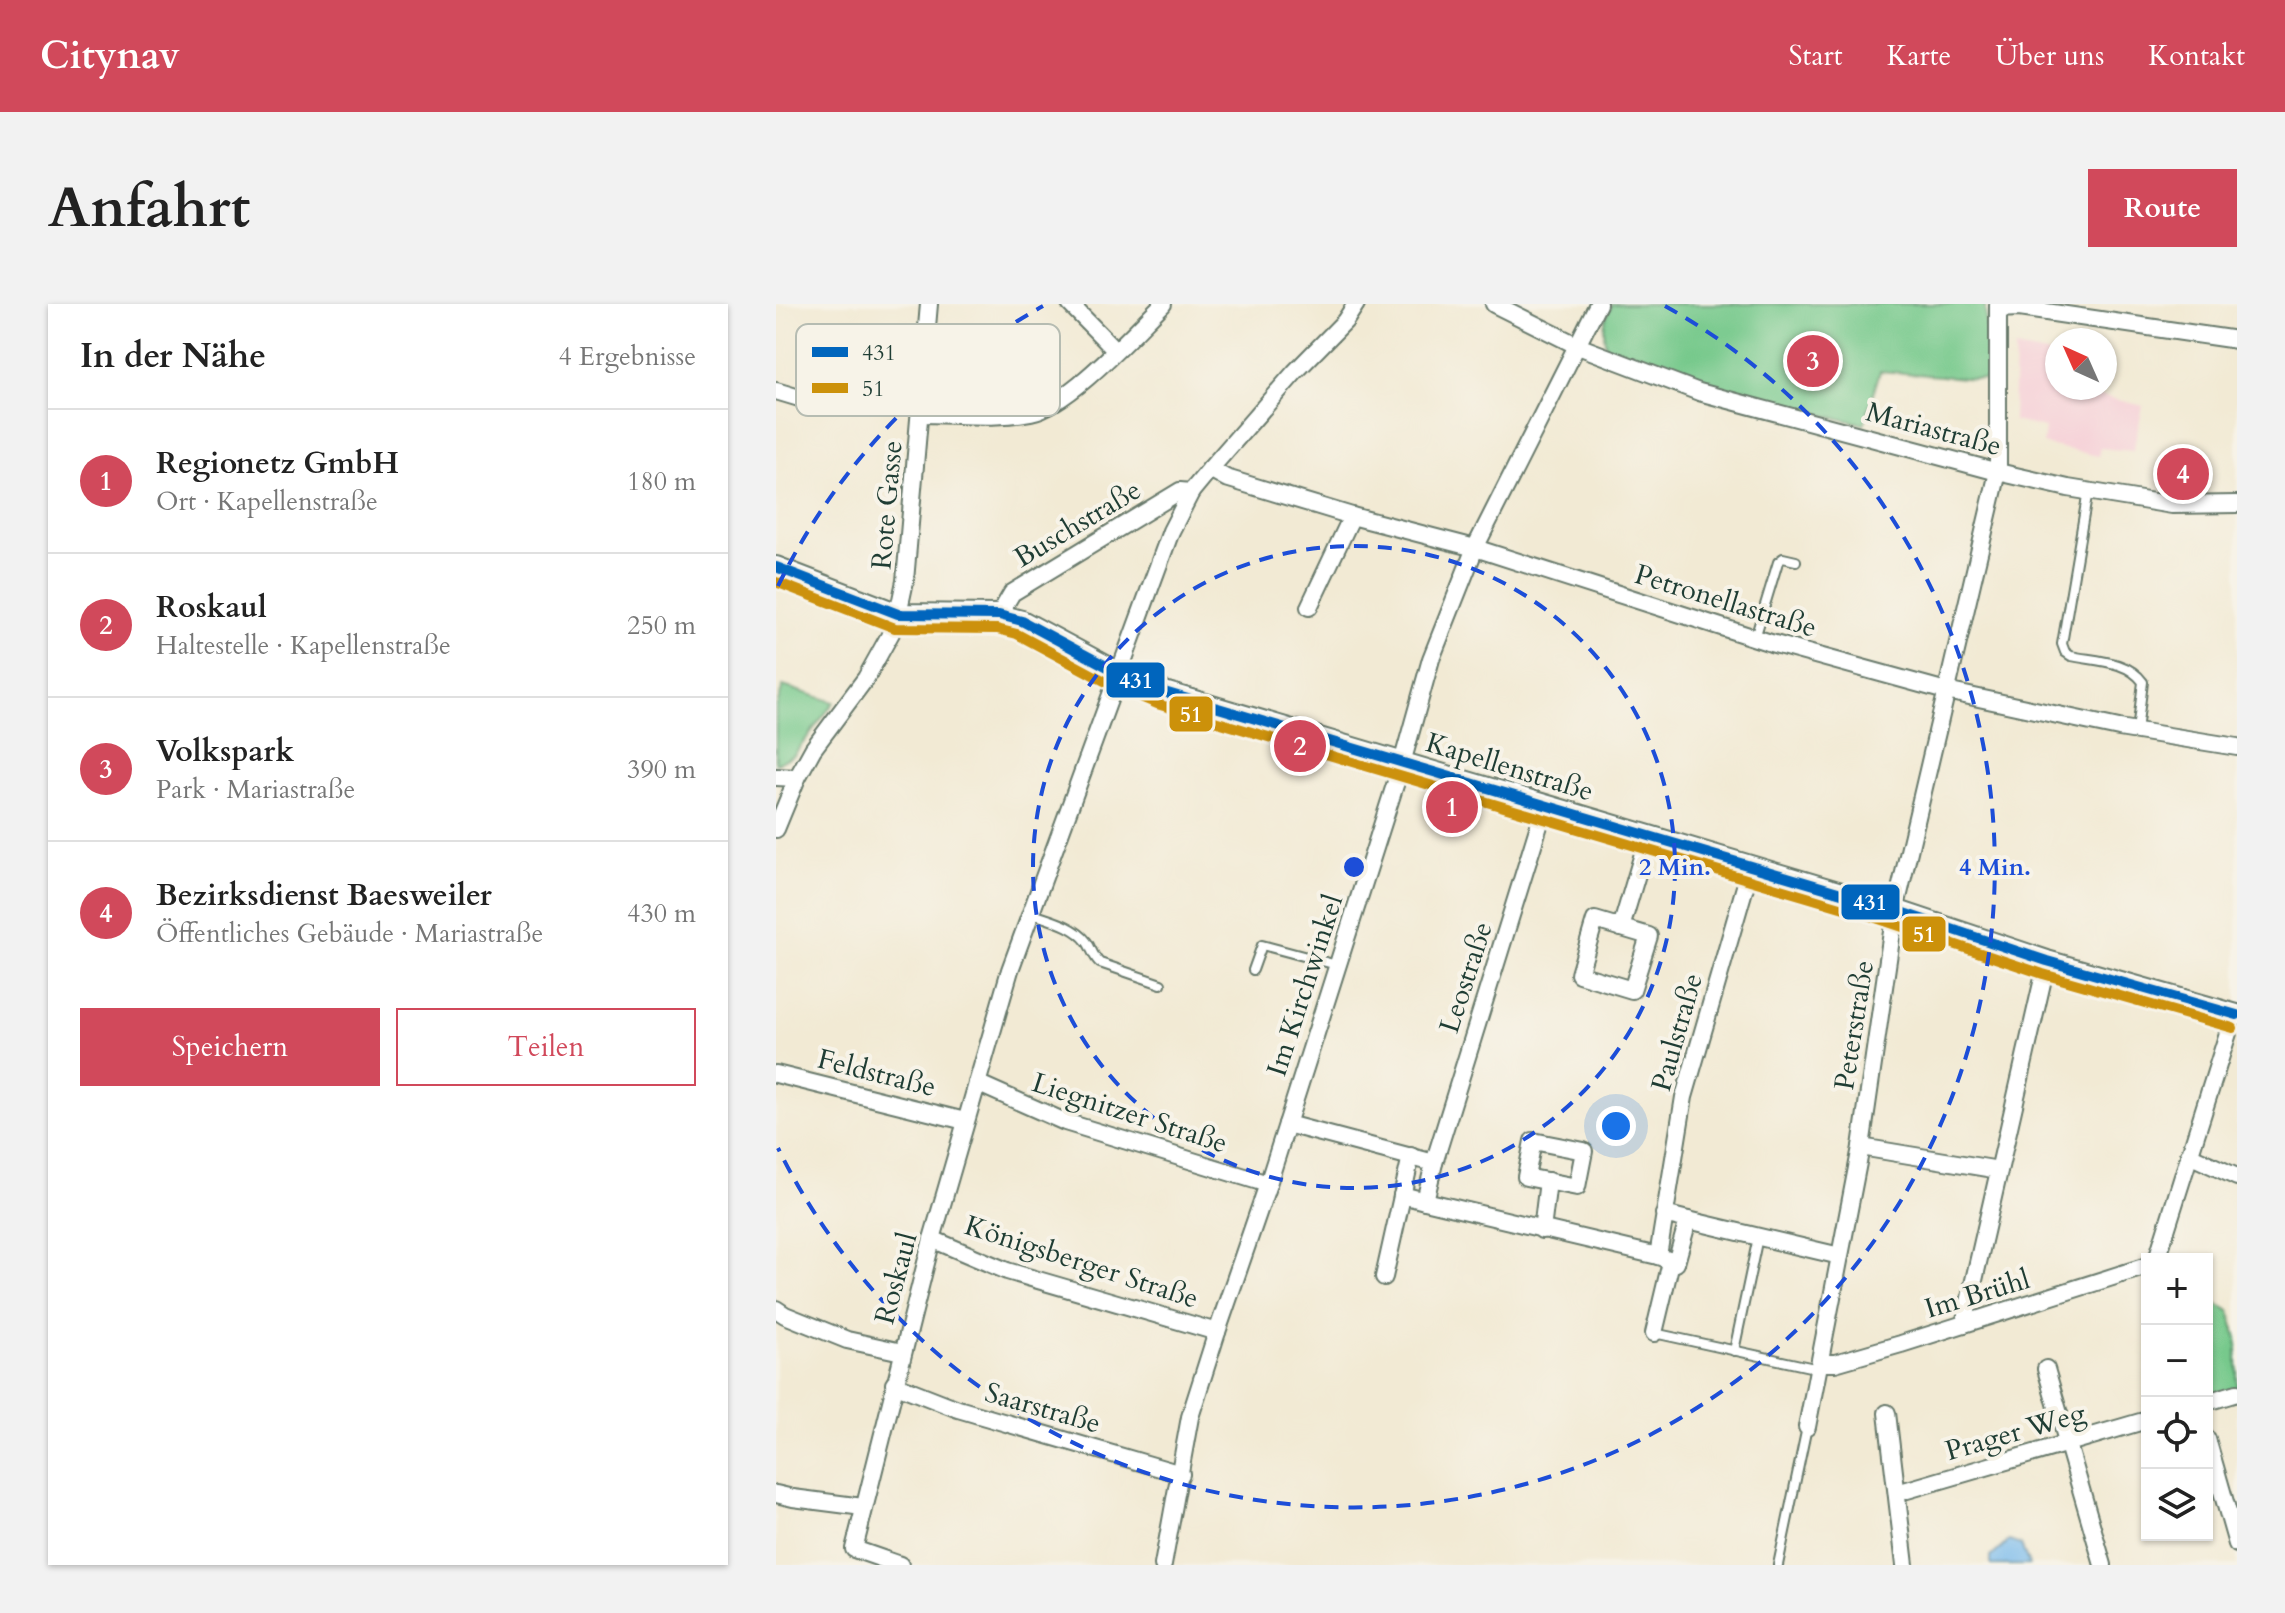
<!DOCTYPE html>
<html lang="de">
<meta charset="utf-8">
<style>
body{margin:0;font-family:Cardo,serif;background:#f2f2f2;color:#222}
.controls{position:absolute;right:24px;bottom:24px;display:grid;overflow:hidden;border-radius:0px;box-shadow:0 2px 6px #0004}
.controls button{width:72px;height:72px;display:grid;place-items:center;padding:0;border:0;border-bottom:2px solid #e0e0e0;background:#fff;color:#222;font:40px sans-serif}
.compass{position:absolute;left:1269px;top:24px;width:72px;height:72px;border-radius:50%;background:#fff;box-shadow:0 2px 6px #0004;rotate:315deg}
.you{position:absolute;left:840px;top:822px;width:28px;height:28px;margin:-20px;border:6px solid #fff;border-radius:50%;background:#1a73e8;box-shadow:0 0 0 12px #1a73e833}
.badge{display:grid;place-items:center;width:52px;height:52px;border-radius:50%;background:#d1495b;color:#fff;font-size:26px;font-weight:700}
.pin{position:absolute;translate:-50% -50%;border:4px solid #fff;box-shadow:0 2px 8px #0006}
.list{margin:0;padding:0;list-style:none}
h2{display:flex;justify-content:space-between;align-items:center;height:104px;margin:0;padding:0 32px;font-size:34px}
h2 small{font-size:26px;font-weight:400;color:#767676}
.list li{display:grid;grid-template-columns:52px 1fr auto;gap:24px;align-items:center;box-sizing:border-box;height:144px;padding:0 32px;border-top:2px solid #e0e0e0}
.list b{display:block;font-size:30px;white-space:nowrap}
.list p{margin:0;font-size:26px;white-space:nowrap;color:#767676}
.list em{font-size:26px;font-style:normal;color:#767676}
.actions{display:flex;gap:16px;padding:24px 32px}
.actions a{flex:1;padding:18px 0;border:2px solid #d1495b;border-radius:0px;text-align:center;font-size:28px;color:#d1495b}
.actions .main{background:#d1495b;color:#fff}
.icon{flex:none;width:44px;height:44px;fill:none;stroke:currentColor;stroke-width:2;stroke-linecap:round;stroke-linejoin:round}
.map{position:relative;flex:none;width:1461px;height:1261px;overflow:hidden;border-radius:0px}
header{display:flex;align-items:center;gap:48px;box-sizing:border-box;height:112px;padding:0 40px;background:#d1495b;color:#fff}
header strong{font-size:38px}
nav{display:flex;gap:44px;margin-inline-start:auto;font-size:28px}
.intro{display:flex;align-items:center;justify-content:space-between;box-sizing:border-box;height:192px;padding:0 48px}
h1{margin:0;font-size:56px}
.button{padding:20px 36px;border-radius:0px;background:#d1495b;color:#fff;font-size:28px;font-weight:700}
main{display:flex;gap:48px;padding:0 48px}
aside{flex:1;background:#fff;border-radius:0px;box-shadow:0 2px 6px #0004}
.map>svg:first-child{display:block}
</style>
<header>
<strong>Citynav</strong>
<nav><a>Start</a><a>Karte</a><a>Über uns</a><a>Kontakt</a></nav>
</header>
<div class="intro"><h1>Anfahrt</h1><a class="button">Route</a></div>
<main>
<aside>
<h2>In der Nähe<small>4 Ergebnisse</small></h2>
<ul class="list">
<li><span class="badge">1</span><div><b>Regionetz GmbH</b><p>Ort · Kapellenstraße</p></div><em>180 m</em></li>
<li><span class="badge">2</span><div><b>Roskaul</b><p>Haltestelle · Kapellenstraße</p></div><em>250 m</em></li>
<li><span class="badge">3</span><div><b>Volkspark</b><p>Park · Mariastraße</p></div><em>390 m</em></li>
<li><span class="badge">4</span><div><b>Bezirksdienst Baesweiler</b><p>Öffentliches Gebäude · Mariastraße</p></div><em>430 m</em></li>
</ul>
<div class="actions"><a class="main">Speichern</a><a>Teilen</a></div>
</aside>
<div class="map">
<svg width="1461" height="1261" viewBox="0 0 1461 1261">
<rect width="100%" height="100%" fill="#f7f3e8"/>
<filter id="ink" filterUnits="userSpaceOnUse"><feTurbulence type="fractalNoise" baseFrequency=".0125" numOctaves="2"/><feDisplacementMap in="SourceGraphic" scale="16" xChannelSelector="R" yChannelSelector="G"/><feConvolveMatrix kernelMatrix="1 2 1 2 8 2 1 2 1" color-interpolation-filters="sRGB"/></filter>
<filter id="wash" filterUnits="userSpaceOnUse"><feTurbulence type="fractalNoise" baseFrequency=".006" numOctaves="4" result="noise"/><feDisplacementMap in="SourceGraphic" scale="32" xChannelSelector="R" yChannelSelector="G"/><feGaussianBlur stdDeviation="1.8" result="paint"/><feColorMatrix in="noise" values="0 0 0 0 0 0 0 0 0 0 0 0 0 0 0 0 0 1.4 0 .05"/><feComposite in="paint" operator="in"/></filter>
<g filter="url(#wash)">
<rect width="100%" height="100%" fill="#f2ead4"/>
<!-- built -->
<polygon fill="#f6cfd7" points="1239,44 1281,52 1281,84 1292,84 1367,102 1357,147 1324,144 1322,152 1267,140 1269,124 1237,117"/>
<!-- green -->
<g fill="#77c98c" stroke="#4b8360" stroke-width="2">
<path d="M836,0H1209L1212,76L1104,67L1088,120L993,99L831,47C826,28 827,17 836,0Z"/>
<polygon points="7,382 58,398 18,451 0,460 0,405"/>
<polygon points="1431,994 1454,1007 1461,1035 1461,1084 1435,1091 1431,1089"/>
</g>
<!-- water -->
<polygon fill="#77baed" stroke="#4b7c90" stroke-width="2" points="1233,1237 1245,1241 1253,1261 1215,1261 1215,1253"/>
</g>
<g filter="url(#ink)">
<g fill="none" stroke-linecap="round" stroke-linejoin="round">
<defs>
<g id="service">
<path d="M1312,187L1286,340L1289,348L1295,352C1319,357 1351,356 1367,378L1361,427"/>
<polyline points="979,334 1002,258 1007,254 1020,257"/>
<path d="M254,609C273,616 298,621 311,638C316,645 317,653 324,659L385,680"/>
<polyline points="477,666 486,641 561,661"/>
<polyline points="878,1029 1043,1065"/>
<polyline points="958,1047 982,933"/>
<polyline points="1002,1261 1031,1123"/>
</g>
<g id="minor">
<polyline points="294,0 339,46"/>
<polyline points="718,0 802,42 923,88 1222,168 1292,184 1396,201 1461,200"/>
<polyline points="1222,5 1243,4 1461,36"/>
<polyline points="0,87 40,99"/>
<path d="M144,110C180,110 219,115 255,108C294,100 357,29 387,0"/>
<polyline points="434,165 450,174 576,212 699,244 995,339 1170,387 1343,424 1461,443"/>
<polyline points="533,303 576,212"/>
<polyline points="223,311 236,289 404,187 415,188"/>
<polyline points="0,473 21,474"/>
<polyline points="0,525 21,474 37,445 90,374 115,329 122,310 129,277 153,0"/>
<polygon points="819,616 873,632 856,686 803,670"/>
<polyline points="845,624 872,533"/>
<polyline points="0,770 189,817"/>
<polyline points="201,779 289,818 492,880"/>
<polyline points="511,820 658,859"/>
<polygon points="757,837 808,847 801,883 750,873"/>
<polyline points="1085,843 1223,866"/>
<polyline points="1413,851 1461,873"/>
<polyline points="626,891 649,897 658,859 769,502"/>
<polyline points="649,897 882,952"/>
<polyline points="888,910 912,916 900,959 882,952 908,793 975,562"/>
<polyline points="912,916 1064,952"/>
<polyline points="766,926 772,877"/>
<polyline points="156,935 231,967 441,1028"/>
<polyline points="1381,955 1458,710"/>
<polyline points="608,973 635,852"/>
<polyline points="0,1005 9,1011 71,1036 126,1048"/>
<polyline points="1188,1020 1271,657"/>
<polyline points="878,1029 895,958"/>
<polyline points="1044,1059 1059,1059 1125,1040 1371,962"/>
<polyline points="1270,1065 1327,1261"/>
<polyline points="118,1080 182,1105 405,1170"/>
<polyline points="1431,1098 1461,1089"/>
<polyline points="1111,1109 1129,1261"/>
<polyline points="1031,1123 1085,843 1119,607 1222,168 1222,0"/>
<polyline points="1431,1135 1461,1240"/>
<polyline points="1121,1189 1371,1116"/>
<polyline points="0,1190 17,1194 87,1203"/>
<polyline points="124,1261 78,1245 156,935 234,666 395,227 415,188 434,165 519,68 569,17 580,0"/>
<polyline points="387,1261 414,1113 441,1028 492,880 626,459 655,355 699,244 822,0"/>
</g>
<polyline id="tertiary" points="0,263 122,310 223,311 246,317 343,369 385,387 1089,596 1271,657 1461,711"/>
</defs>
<!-- service casing -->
<use href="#service" stroke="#697a6c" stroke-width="12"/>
<!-- minor casing -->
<use href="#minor" stroke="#697a6c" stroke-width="20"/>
<!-- tertiary casing -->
<use href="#tertiary" stroke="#697a6c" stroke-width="24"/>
<!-- service -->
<use href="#service" stroke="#fff" stroke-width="8"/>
<!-- minor -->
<use href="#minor" stroke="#fff" stroke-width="16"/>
<!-- tertiary -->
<use href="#tertiary" stroke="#fff" stroke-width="20"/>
<defs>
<polyline id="bus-1" points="0,263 122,310 223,311 246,317 343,369 385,387 1089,596 1271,657 1461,711"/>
<polyline id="bus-2" points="0,278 119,324 221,325 241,330 336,381 381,400 1085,609 1267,670 1457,724"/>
</defs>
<!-- bus-1 casing -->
<use href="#bus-1" stroke="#f7f3e8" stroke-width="16"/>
<!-- bus-2 casing -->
<use href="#bus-2" stroke="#f7f3e8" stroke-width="16"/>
<!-- bus-1 -->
<use href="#bus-1" stroke="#0065bd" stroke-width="10"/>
<!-- bus-2 -->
<use href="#bus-2" stroke="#cc910a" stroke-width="10"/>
</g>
</g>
<!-- distance rings -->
<g fill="none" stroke="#1d4ed8" stroke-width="4" stroke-dasharray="14 10">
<circle cx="578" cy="563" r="321"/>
<path d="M2 282A641 641 0 0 1 267 2M889 2A641 641 0 1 1 2 844"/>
</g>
<g text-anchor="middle" stroke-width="8" stroke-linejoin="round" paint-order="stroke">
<!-- street labels -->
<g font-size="28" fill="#1f3d34" stroke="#f7f3e8">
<text transform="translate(1158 124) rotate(15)" y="10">Mariastraße</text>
<text transform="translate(110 201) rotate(-85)" y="10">Rote Gasse</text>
<text transform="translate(301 219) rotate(-31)" y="10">Buschstraße</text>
<text transform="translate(950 296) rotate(17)" y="10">Petronellastraße</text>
<text transform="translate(734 462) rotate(17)" y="10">Kapellenstraße</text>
<text transform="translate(689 673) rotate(-72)" y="10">Leostraße</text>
<text transform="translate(528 681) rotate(-72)" y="10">Im Kirchwinkel</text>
<text transform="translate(1077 721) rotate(-81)" y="10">Peterstraße</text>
<text transform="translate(900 728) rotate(-74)" y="10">Paulstraße</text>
<text transform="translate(101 768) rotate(14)" y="10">Feldstraße</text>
<text transform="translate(354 808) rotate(18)" y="10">Liegnitzer Straße</text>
<text transform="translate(306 957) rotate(18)" y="10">Königsberger Straße</text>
<text transform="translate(119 974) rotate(-75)" y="10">Roskaul</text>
<text transform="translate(1201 989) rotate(-17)" y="10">Im Brühl</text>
<text transform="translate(267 1103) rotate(16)" y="10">Saarstraße</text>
<text transform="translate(1239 1127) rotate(-16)" y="10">Prager Weg</text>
</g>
</g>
<!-- legend -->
<rect x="20" y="20" width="264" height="92" rx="12" fill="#f7f3e8" stroke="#b6bcb2" stroke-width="2"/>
<rect x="36" y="43" width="36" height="10" fill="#0065bd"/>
<rect x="36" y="79" width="36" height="10" fill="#cc910a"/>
<g font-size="22" fill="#1f3d34">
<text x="86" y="56">431</text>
<text x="86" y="92">51</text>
</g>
<circle cx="578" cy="563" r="12" fill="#1d4ed8" stroke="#f7f3e8" stroke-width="4"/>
<g font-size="24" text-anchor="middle" font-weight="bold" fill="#1d4ed8" stroke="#f7f3e8" stroke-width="8" stroke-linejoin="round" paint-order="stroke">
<text x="899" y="571">2 Min.</text>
<text x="1219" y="571">4 Min.</text>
</g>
<g stroke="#f7f3e8" stroke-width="3">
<rect x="329" y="357" width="61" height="38" rx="8" fill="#0065bd"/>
<rect x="392" y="391" width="46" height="38" rx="8" fill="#cc910a"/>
<rect x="1064" y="579" width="61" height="38" rx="8" fill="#0065bd"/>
<rect x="1125" y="611" width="46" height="38" rx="8" fill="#cc910a"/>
</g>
<g font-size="22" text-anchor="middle" font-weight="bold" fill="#fff">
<text x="360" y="384">431</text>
<text x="415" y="418">51</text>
<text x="1094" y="606">431</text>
<text x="1148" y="638">51</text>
</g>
</svg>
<div class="controls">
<button>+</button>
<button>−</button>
<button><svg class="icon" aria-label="locate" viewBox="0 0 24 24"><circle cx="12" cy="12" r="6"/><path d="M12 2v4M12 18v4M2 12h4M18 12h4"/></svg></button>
<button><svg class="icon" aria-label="layers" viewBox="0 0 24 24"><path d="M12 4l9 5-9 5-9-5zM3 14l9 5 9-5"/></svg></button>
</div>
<svg class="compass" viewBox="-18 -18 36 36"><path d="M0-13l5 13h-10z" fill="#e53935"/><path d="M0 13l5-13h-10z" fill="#767676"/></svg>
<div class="you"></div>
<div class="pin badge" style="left:676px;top:503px">1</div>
<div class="pin badge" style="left:524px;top:442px">2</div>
<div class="pin badge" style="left:1037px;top:57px">3</div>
<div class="pin badge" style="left:1407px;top:170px">4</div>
</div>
</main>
